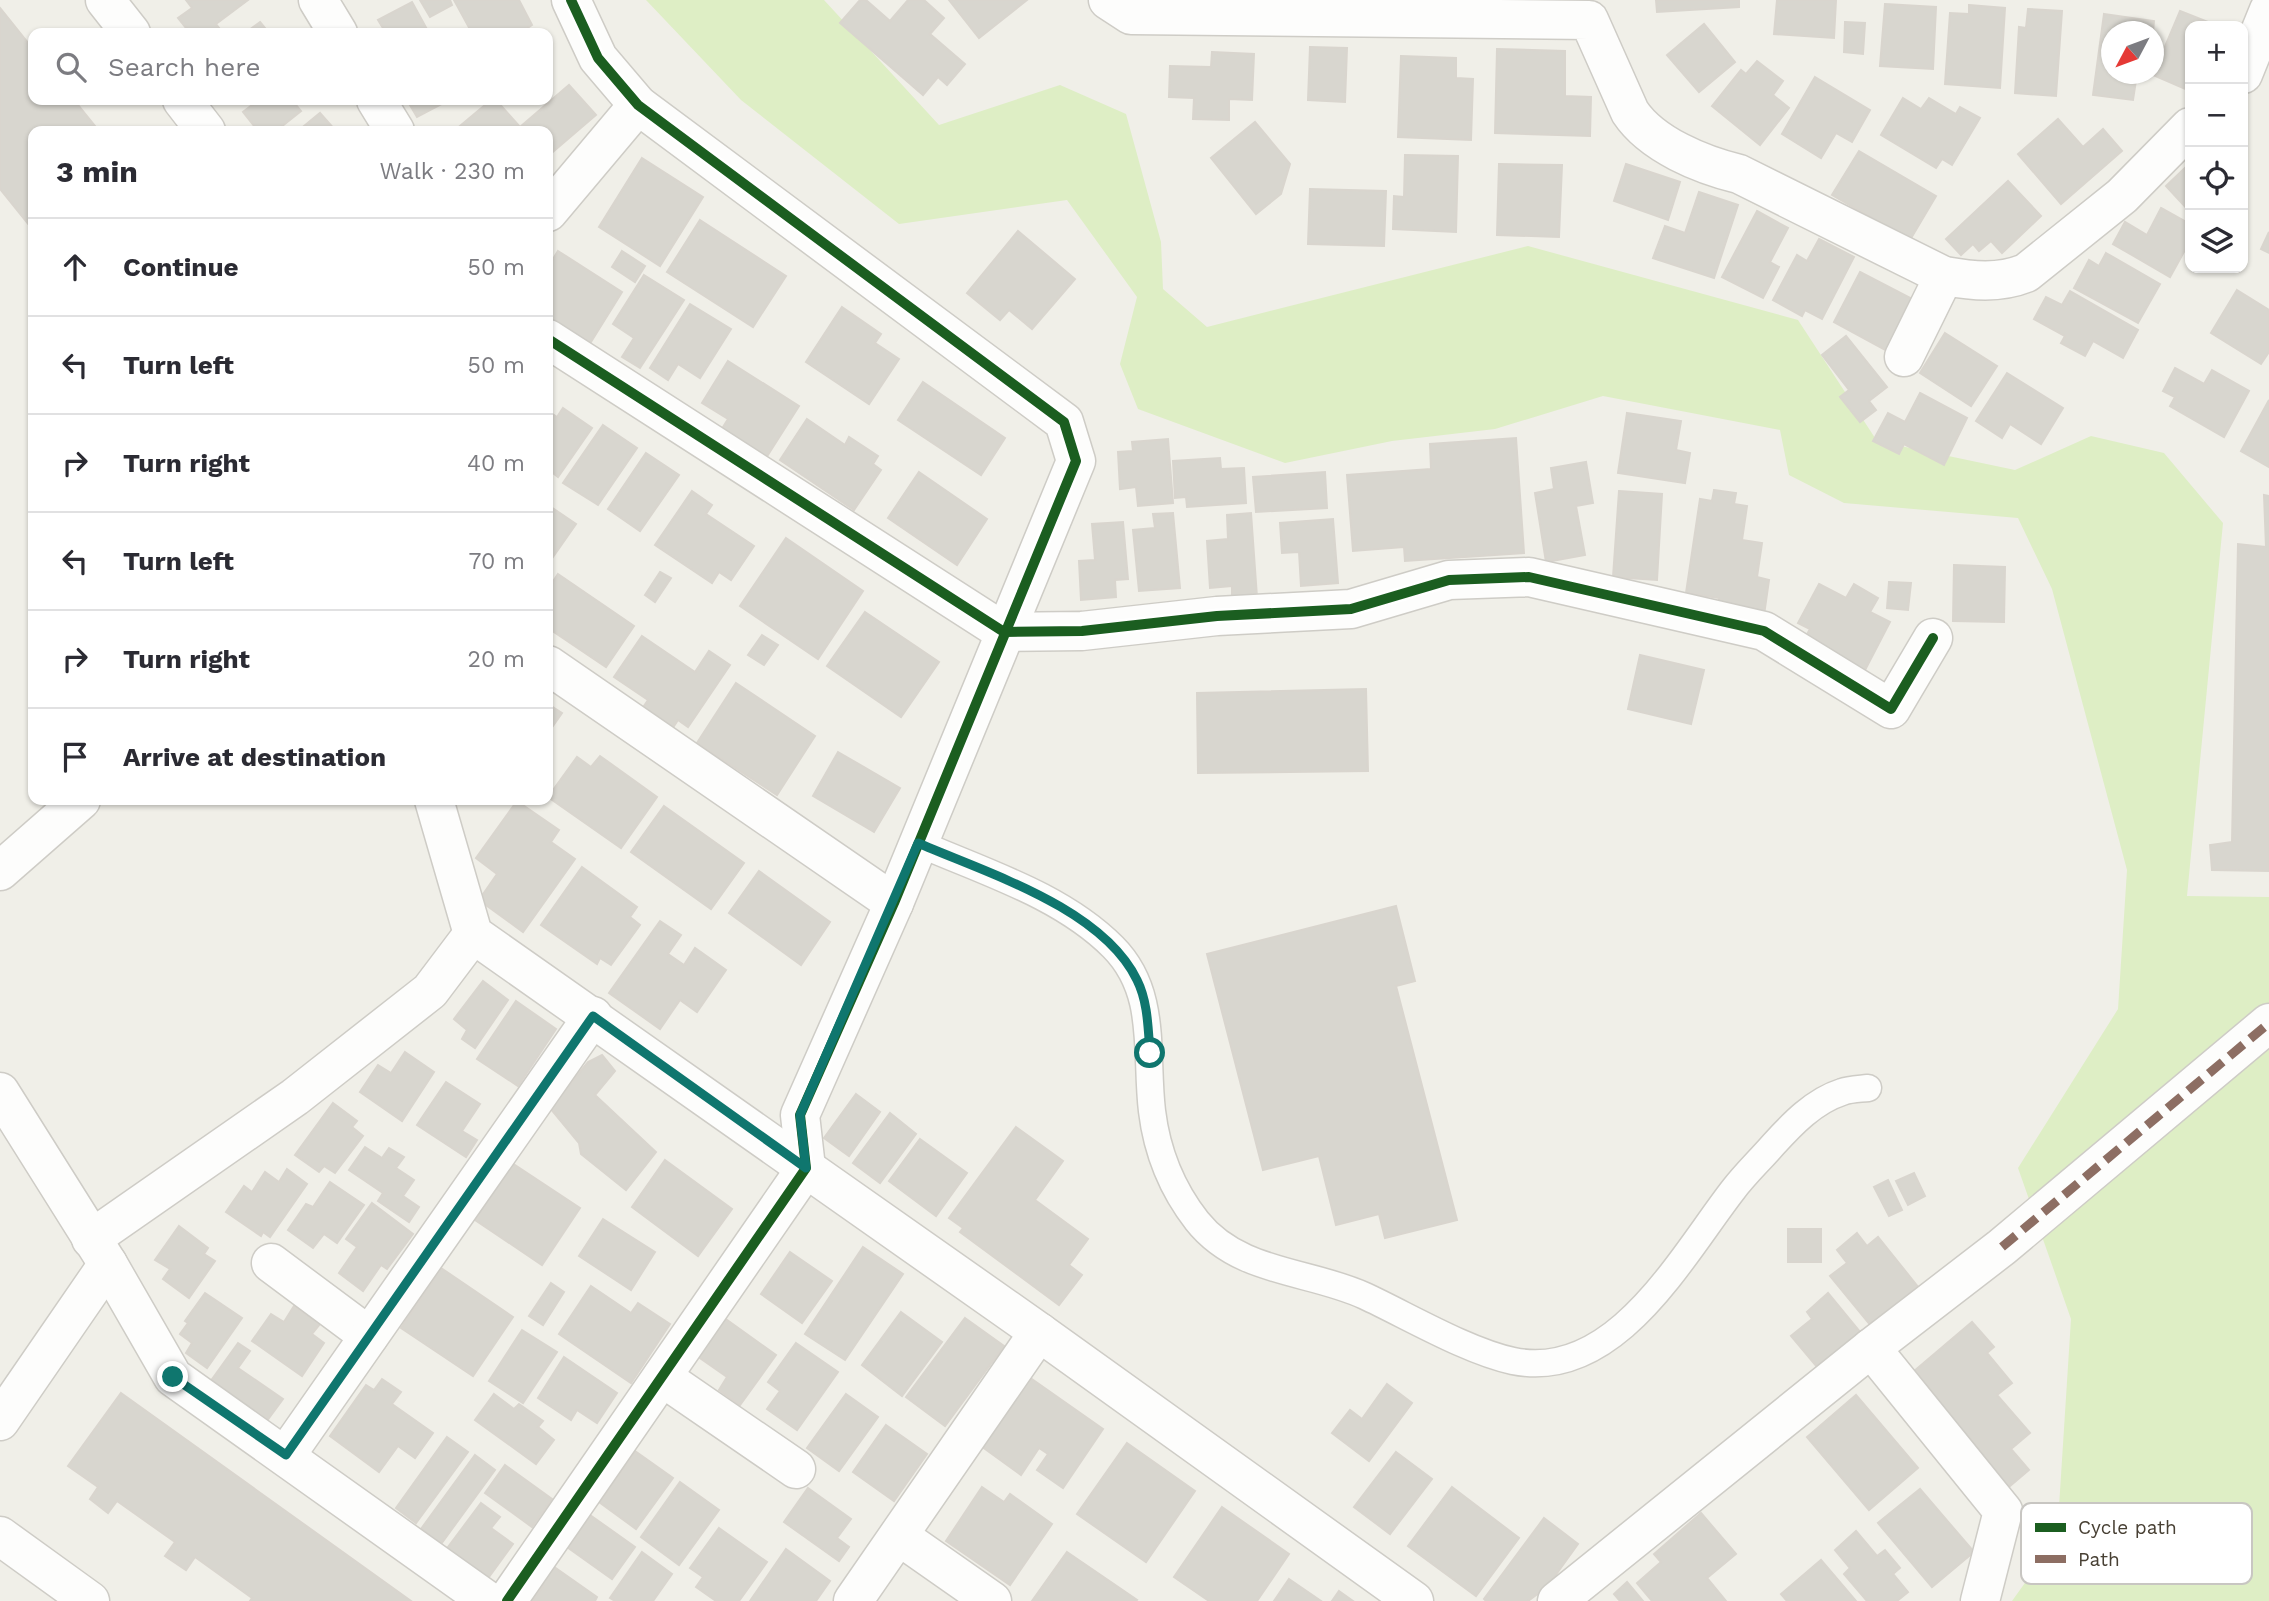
<!DOCTYPE html>
<meta charset="utf-8">
<style>
body{margin:0;font-family:"Work Sans",sans-serif;background:#f2f2f3;color:#2b2b33}
.controls{position:absolute;right:21px;top:21px;display:grid;overflow:hidden;border-radius:14px;box-shadow:0 2px 5px #0004}
.controls button{width:63px;height:63px;display:grid;place-items:center;padding:0;border:0;border-bottom:2px solid #e1e1e2;background:#fff;color:#2b2b33;font:35px sans-serif}
.compass{position:absolute;left:2101px;top:21px;width:63px;height:63px;border-radius:50%;background:#fff;box-shadow:0 2px 5px #0004;rotate:229deg}
.stop{position:absolute;width:21px;height:21px;margin:-16px;border:5px solid #0f766e;border-radius:50%;background:#fff}
.stop.end{background:#0f766e;border-color:#fff;box-shadow:0 2px 7px #0008}
.list{margin:0;padding:0;list-style:none}
h2{display:flex;justify-content:space-between;align-items:center;height:91px;margin:0;padding:0 28px;font-size:30px}
h2 small{font-size:23px;font-weight:400;color:#7c7c81}
.list li{display:grid;grid-template-columns:46px 1fr auto;gap:21px;align-items:center;box-sizing:border-box;height:98px;padding:0 28px;border-top:2px solid #e1e1e2}
.list b{display:block;font-size:26px;white-space:nowrap}
.list em{font-size:23px;font-style:normal;color:#7c7c81}
.icon{flex:none;width:38px;height:38px;fill:none;stroke:currentColor;stroke-width:2;stroke-linecap:round;stroke-linejoin:round}
.map{position:relative;flex:none;width:2269px;height:1601px;overflow:hidden}
.search{position:absolute;background:#fff;box-shadow:0 2px 5px #0004;left:28px;top:28px;width:525px;height:77px;display:flex;align-items:center;gap:18px;box-sizing:border-box;padding:0 24px;border-radius:14px;color:#7c7c81;font-size:26px}
.panel{position:absolute;background:#fff;box-shadow:0 2px 5px #0004;left:28px;top:126px;width:525px;height:679px;border-radius:14px}
.map>svg:first-child{display:block}
</style>
<div class="map">
<svg width="2269" height="1601" viewBox="0 0 2269 1601">
<rect width="100%" height="100%" fill="#f0efe8"/>
<!-- green -->
<polygon fill="#deeec5" points="646,0 824,0 939,125 1060,85 1126,114 1161,242 1163,289 1207,327 1528,246 1798,320 1877,441 2015,470 2091,436 2164,453 2223,523 2187,896 2269,897 2269,1601 2012,1601 2057,1538 2071,1319 2018,1168 2118,1009 2127,870 2052,589 2018,518 1844,503 1789,475 1780,430 1603,396 1495,429 1392,441 1285,463 1138,409 1120,364 1137,297 1067,200 899,224 741,100"/>
<!-- building -->
<g fill="#d8d6cf" stroke="#d9d5ce" stroke-width="2">
<polygon points="186,0 248,0 216,24 223,33 190,33 178,18 192,8"/>
<polygon points="420,0 450,0 452,5 430,17"/>
<polygon points="454,0 519,0 532,25 520,33 472,33"/>
<polygon points="860,0 866,0 890,21 908,0 924,0 944,18 930,34 965,64 947,85 938,77 923,95 840,23"/>
<polygon points="949,0 1027,0 979,38"/>
<polygon points="1656,0 1739,0 1739,7 1657,12"/>
<polygon points="1777,0 1836,0 1834,38 1774,34"/>
<polygon points="412,2 429,33 386,33 378,20"/>
<polygon points="1885,4 1936,7 1933,69 1880,66"/>
<polygon points="1969,5 2005,8 2000,88 1945,84 1950,13 1969,14"/>
<polygon points="0,8 33,49 33,100 74,100 99,131 33,131 33,230 0,189"/>
<polygon points="2028,9 2062,11 2056,96 2015,93 2019,27 2026,28"/>
<polygon points="2180,11 2218,26 2190,26 2190,91 2153,75"/>
<polygon points="2104,14 2154,21 2153,32 2112,32 2112,74 2137,74 2133,100 2093,95"/>
<polygon points="260,22 269,33 245,33"/>
<polygon points="1845,22 1865,23 1863,54 1844,52"/>
<polygon points="1704,24 1735,62 1699,92 1667,55"/>
<polygon points="1310,47 1347,48 1345,102 1308,100"/>
<polygon points="1497,49 1565,51 1565,96 1591,97 1590,136 1495,133"/>
<polygon points="1212,52 1254,54 1252,100 1229,99 1229,120 1193,119 1194,98 1169,97 1170,66 1211,67"/>
<polygon points="1401,56 1456,58 1456,78 1473,79 1471,140 1398,137"/>
<polygon points="1757,61 1783,81 1773,95 1789,108 1760,145 1712,106 1741,70 1746,74"/>
<polygon points="1815,77 1870,110 1852,142 1836,133 1821,158 1782,134"/>
<polygon points="569,85 596,115 548,156 548,131 454,131 491,100 496,100 520,127"/>
<polygon points="1903,98 1921,109 1929,98 1956,114 1960,107 1980,118 1952,165 1942,159 1936,168 1881,135"/>
<polygon points="248,100 292,100 301,111 276,131 258,131 243,112 252,105"/>
<polygon points="407,100 449,100 417,117"/>
<polygon points="320,113 336,131 298,131"/>
<polygon points="2058,119 2083,147 2103,129 2122,151 2061,204 2018,154"/>
<polygon points="1255,122 1290,164 1281,194 1256,214 1211,158"/>
<polygon points="1859,151 1936,196 1910,240 1832,195"/>
<polygon points="1405,155 1458,156 1456,232 1393,229 1394,196 1404,197"/>
<polygon points="642,158 703,197 660,266 599,227"/>
<polygon points="2190,163 2190,212 2166,186"/>
<polygon points="1499,164 1562,165 1559,237 1497,235"/>
<polygon points="1626,164 1680,182 1668,220 1614,201"/>
<polygon points="2008,181 2041,216 2002,253 1991,241 1979,251 1973,244 1961,255 1946,239"/>
<polygon points="1310,189 1386,191 1384,246 1308,244"/>
<polygon points="1699,192 1738,205 1714,278 1653,258 1665,226 1685,233"/>
<polygon points="2161,208 2190,224 2190,241 2170,277 2113,244 2125,222 2147,235"/>
<polygon points="1757,211 1788,228 1770,262 1779,267 1763,298 1722,277"/>
<polygon points="700,220 786,276 753,327 667,272"/>
<polygon points="1018,231 1075,279 1032,329 1009,310 1000,320 967,293"/>
<polygon points="2269,232 2269,253 2261,249"/>
<polygon points="1819,239 1854,257 1822,319 1805,310 1802,316 1773,300 1797,255 1807,261"/>
<polygon points="558,251 622,292 589,345 548,319 548,267"/>
<polygon points="622,251 645,266 635,282 612,267"/>
<polygon points="2106,253 2160,284 2138,323 2074,288 2089,260 2099,266"/>
<polygon points="1860,272 1914,300 1887,351 1834,322"/>
<polygon points="644,275 684,300 640,368 622,357 634,338 613,324"/>
<polygon points="2237,290 2269,310 2269,352 2261,364 2211,333"/>
<polygon points="2070,291 2138,330 2123,358 2093,341 2085,356 2061,343 2065,336 2034,319 2046,297 2062,305"/>
<polygon points="690,304 731,329 700,378 678,364 668,380 650,368"/>
<polygon points="842,307 881,334 875,343 899,359 869,404 806,362"/>
<polygon points="1945,333 1997,366 1971,406 1920,373"/>
<polygon points="1846,336 1887,387 1869,401 1876,410 1860,422 1840,397 1849,390 1822,355"/>
<polygon points="728,361 799,406 764,461 720,432 728,419 702,403"/>
<polygon points="2175,368 2204,384 2212,370 2249,391 2224,437 2170,406 2175,397 2163,391"/>
<polygon points="2007,373 2063,408 2041,444 2010,424 2002,438 1976,421"/>
<polygon points="923,382 1005,438 981,475 898,420"/>
<polygon points="1920,393 1967,418 1944,465 1904,444 1899,454 1873,441 1888,413 1905,422"/>
<polygon points="2269,400 2269,467 2241,451"/>
<polygon points="563,408 592,428 558,477 548,469 548,411 557,417"/>
<polygon points="1627,413 1681,421 1676,450 1690,453 1685,483 1618,473"/>
<polygon points="807,419 845,445 849,437 878,456 873,464 881,470 854,510 780,460"/>
<polygon points="603,425 637,448 598,505 563,483"/>
<polygon points="1516,438 1524,553 1405,561 1404,547 1353,551 1347,475 1431,469 1430,444"/>
<polygon points="1168,439 1173,503 1138,506 1136,487 1120,489 1118,452 1133,451 1132,442"/>
<polygon points="646,453 679,475 640,531 608,509"/>
<polygon points="1220,458 1221,469 1244,468 1246,503 1187,507 1186,497 1175,498 1173,461"/>
<polygon points="1586,462 1593,503 1576,506 1585,555 1546,562 1535,493 1554,489 1551,468"/>
<polygon points="919,472 987,519 957,565 888,518"/>
<polygon points="1325,472 1327,508 1256,512 1253,477"/>
<polygon points="1714,490 1736,493 1734,504 1747,506 1742,540 1762,543 1757,577 1769,580 1764,615 1718,608 1719,598 1686,593 1700,499 1712,501"/>
<polygon points="692,491 712,505 706,514 754,546 731,580 719,572 712,583 655,545"/>
<polygon points="1619,491 1662,494 1657,580 1613,577"/>
<polygon points="2264,495 2269,496 2269,871 2212,870 2210,845 2232,842 2238,544 2266,547"/>
<polygon points="548,505 576,524 548,564"/>
<polygon points="1173,513 1180,588 1139,591 1133,530 1155,528 1153,514"/>
<polygon points="1251,513 1257,597 1232,598 1232,586 1210,588 1207,541 1228,539 1227,515"/>
<polygon points="1333,519 1338,583 1301,586 1299,552 1282,553 1280,523"/>
<polygon points="1123,522 1128,579 1115,580 1116,597 1081,600 1079,561 1095,560 1092,524"/>
<polygon points="786,538 863,591 818,659 740,606"/>
<polygon points="1954,565 2005,567 2004,622 1953,621"/>
<polygon points="660,572 671,578 655,602 645,595"/>
<polygon points="558,574 634,626 606,667 548,628 548,589"/>
<polygon points="1889,582 1911,583 1908,610 1887,608"/>
<polygon points="1819,584 1846,598 1854,584 1878,598 1870,612 1890,622 1862,676 1802,643 1810,629 1798,623"/>
<polygon points="865,612 939,662 901,717 827,666"/>
<polygon points="762,635 778,645 764,665 748,655"/>
<polygon points="642,636 695,672 709,651 730,665 688,727 678,720 672,729 642,709 648,700 614,677"/>
<polygon points="1640,655 1704,670 1691,724 1628,709"/>
<polygon points="736,683 815,736 777,795 697,743"/>
<polygon points="1366,689 1368,771 1198,773 1197,693"/>
<polygon points="548,704 562,713 548,733"/>
<polygon points="838,752 900,788 874,832 813,796"/>
<polygon points="600,756 657,797 621,848 548,797 577,757 591,767"/>
<polygon points="517,801 559,830 551,842 575,859 523,932 479,900 497,874 476,858"/>
<polygon points="664,806 744,863 711,909 631,852"/>
<polygon points="582,867 637,907 630,917 640,925 611,965 600,958 597,964 541,925"/>
<polygon points="759,871 830,922 801,965 729,913"/>
<polygon points="1396,906 1415,981 1396,986 1457,1220 1385,1238 1379,1214 1336,1225 1319,1156 1263,1170 1207,954"/>
<polygon points="660,921 681,935 668,954 684,965 695,948 726,970 697,1012 680,1000 660,1029 609,993"/>
<polygon points="483,981 508,1000 475,1048 462,1039 467,1030 454,1019"/>
<polygon points="516,1001 556,1029 518,1086 477,1059"/>
<polygon points="405,1052 434,1072 402,1121 360,1092 378,1065 391,1073"/>
<polygon points="602,1055 615,1071 595,1095 656,1152 626,1190 581,1154 579,1143 550,1108 588,1062"/>
<polygon points="446,1082 480,1104 462,1131 477,1140 466,1157 417,1125"/>
<polygon points="856,1094 880,1112 849,1156 824,1138"/>
<polygon points="333,1103 357,1121 352,1127 363,1136 335,1173 324,1166 319,1172 295,1155"/>
<polygon points="890,1113 916,1134 880,1183 853,1163"/>
<polygon points="1016,1127 1063,1161 1035,1200 1088,1239 1069,1265 1082,1275 1059,1305 960,1232 963,1228 949,1218"/>
<polygon points="920,1139 967,1173 936,1216 889,1181"/>
<polygon points="365,1147 382,1158 389,1148 404,1157 396,1168 414,1180 403,1196 419,1207 409,1222 378,1201 383,1193 349,1170"/>
<polygon points="665,1160 732,1209 698,1256 632,1207"/>
<polygon points="512,1163 580,1208 542,1265 475,1220"/>
<polygon points="287,1169 307,1184 270,1237 263,1232 261,1236 226,1212 244,1186 252,1192 265,1172 279,1182"/>
<polygon points="1914,1173 1925,1196 1908,1205 1896,1181"/>
<polygon points="1888,1180 1902,1210 1889,1216 1874,1187"/>
<polygon points="330,1182 364,1205 337,1243 324,1234 313,1248 288,1230 306,1204 313,1207"/>
<polygon points="372,1203 413,1234 387,1269 381,1265 363,1291 339,1273 357,1247 346,1239"/>
<polygon points="603,1219 655,1252 631,1290 579,1256"/>
<polygon points="179,1226 208,1248 204,1254 215,1261 189,1298 163,1279 170,1269 155,1260"/>
<rect x="1788" y="1229" width="33" height="33"/>
<polygon points="1857,1233 1867,1246 1878,1237 1919,1288 1872,1327 1830,1276 1847,1263 1837,1250"/>
<polygon points="863,1247 903,1274 845,1360 805,1334"/>
<polygon points="790,1252 832,1281 802,1323 761,1294"/>
<polygon points="441,1268 513,1317 473,1376 401,1328"/>
<polygon points="551,1283 564,1292 543,1325 529,1316"/>
<polygon points="591,1286 631,1313 638,1303 670,1324 631,1383 559,1334"/>
<polygon points="205,1293 242,1318 207,1368 186,1353 192,1343 180,1334 188,1323 185,1321"/>
<polygon points="1828,1293 1861,1333 1818,1368 1791,1336 1812,1319 1807,1312"/>
<polygon points="294,1306 320,1324 312,1334 324,1343 302,1376 252,1341 271,1314 284,1322"/>
<polygon points="901,1312 942,1342 902,1396 862,1365"/>
<polygon points="723,1317 776,1355 740,1405 719,1390 727,1377 697,1356"/>
<polygon points="965,1318 1004,1346 945,1426 906,1397"/>
<polygon points="1972,1322 1994,1347 1987,1353 2012,1383 1997,1395 2030,1433 2011,1449 2029,1470 2004,1491 1907,1377"/>
<polygon points="522,1330 557,1352 523,1403 489,1381"/>
<polygon points="238,1343 250,1351 238,1368 283,1399 266,1422 210,1382"/>
<polygon points="796,1343 838,1372 797,1430 767,1409 780,1391 768,1382"/>
<polygon points="564,1357 617,1393 597,1423 577,1410 571,1420 538,1398"/>
<polygon points="1029,1377 1103,1429 1063,1488 1037,1470 1048,1454 1039,1448 1021,1475 981,1446"/>
<polygon points="382,1379 401,1392 392,1404 433,1433 415,1458 398,1446 379,1472 330,1436 366,1385 374,1390"/>
<polygon points="1387,1384 1412,1403 1369,1461 1332,1433 1350,1410 1362,1419"/>
<polygon points="121,1393 411,1601 250,1601 252,1598 195,1557 186,1570 165,1556 175,1542 117,1501 108,1513 90,1499 98,1487 68,1466"/>
<polygon points="494,1394 514,1409 519,1404 543,1421 538,1427 554,1440 536,1464 475,1420"/>
<polygon points="846,1394 878,1417 839,1471 807,1448"/>
<polygon points="1856,1395 1918,1468 1869,1510 1807,1437"/>
<polygon points="886,1425 927,1454 894,1501 853,1472"/>
<polygon points="447,1437 468,1452 416,1523 396,1508"/>
<polygon points="1127,1443 1195,1491 1146,1562 1077,1514"/>
<polygon points="635,1451 673,1478 636,1529 599,1502"/>
<polygon points="1396,1452 1432,1479 1390,1534 1354,1507"/>
<polygon points="475,1455 495,1470 441,1544 421,1529"/>
<polygon points="505,1465 552,1499 532,1527 485,1493"/>
<polygon points="680,1482 719,1510 679,1565 641,1537"/>
<polygon points="982,1487 1004,1502 1010,1494 1052,1524 1010,1585 946,1541"/>
<polygon points="1452,1487 1519,1538 1476,1596 1408,1546"/>
<polygon points="808,1488 851,1519 837,1538 849,1547 839,1561 784,1522"/>
<polygon points="1920,1489 1974,1552 1932,1587 1878,1523"/>
<polygon points="481,1503 500,1517 491,1528 513,1544 486,1581 445,1551"/>
<polygon points="1222,1507 1289,1554 1257,1601 1209,1601 1174,1577"/>
<polygon points="1701,1513 1736,1554 1707,1578 1726,1601 1652,1601 1637,1583 1661,1562 1654,1554"/>
<polygon points="590,1515 635,1547 612,1579 567,1547"/>
<polygon points="1544,1518 1578,1544 1547,1587 1528,1601 1486,1601 1484,1599"/>
<polygon points="719,1528 767,1562 739,1601 716,1601 696,1587 703,1577 690,1568"/>
<polygon points="1856,1531 1877,1556 1885,1550 1900,1568 1893,1574 1908,1592 1897,1601 1867,1601 1844,1574 1850,1568 1835,1550"/>
<polygon points="786,1549 830,1581 816,1601 750,1601"/>
<polygon points="642,1552 672,1574 653,1601 615,1601 610,1598"/>
<polygon points="1067,1552 1137,1600 1136,1601 1032,1601"/>
<polygon points="1821,1560 1856,1601 1787,1601 1781,1594"/>
<polygon points="550,1564 597,1597 595,1601 532,1601 543,1586 537,1582"/>
<polygon points="1289,1579 1321,1601 1274,1601"/>
<polygon points="1627,1582 1643,1601 1620,1601 1614,1594"/>
<polygon points="1339,1591 1353,1601 1332,1601"/>
</g>
<g fill="none" stroke-linecap="round" stroke-linejoin="round">
<defs>
<path id="lane" d="M918,843C984,872 1061,895 1113,947C1158,992 1145,1053 1152,1111C1157,1152 1172,1189 1197,1221C1239,1274 1309,1270 1365,1296C1408,1316 1467,1351 1513,1361C1615,1382 1681,1257 1733,1190C1745,1174 1760,1160 1773,1145C1792,1124 1814,1101 1842,1092C1850,1089 1860,1089 1868,1088"/>
<g id="street">
<polyline points="105,0 131,33"/>
<polyline points="318,0 338,33"/>
<path d="M1108,0L1131,15L1589,20L1630,112C1652,145 1702,165 1739,174L1944,276C1973,281 1998,284 2026,273L2122,196L2190,127"/>
<polyline points="2243,74 2269,10"/>
<polyline points="182,100 206,131"/>
<polyline points="376,100 395,131"/>
<polyline points="548,212 638,105"/>
<polyline points="548,339 1004,632 1082,631 1217,616 1351,609 1449,580 1529,577 1764,631 1891,709 1933,638"/>
<polyline points="1904,357 1944,276"/>
<polyline points="548,665 894,903"/>
<polyline points="434,800 473,934 1039,1332 1414,1601"/>
<polyline points="0,871 81,800"/>
<polyline points="0,1092 108,1264 173,1377 488,1601"/>
<polyline points="91,1239 295,1097 430,991 473,934"/>
<polyline points="271,1263 369,1336"/>
<polyline points="1871,1348 2003,1511 1980,1601"/>
<polyline points="662,1377 796,1469"/>
<polyline points="0,1421 108,1264"/>
<polyline points="286,1455 593,1016"/>
<polyline points="0,1536 90,1601"/>
<polyline points="899,1536 992,1601"/>
<polyline points="507,1601 806,1168 800,1115 894,903 1076,461 1064,422 638,105 598,58 571,0"/>
<polyline points="853,1601 1039,1332"/>
<polyline points="1557,1601 1871,1348 2002,1247 2269,1023"/>
</g>
</defs>
<!-- lane casing -->
<use href="#lane" stroke="#ceccc6" stroke-width="29"/>
<!-- street casing -->
<use href="#street" stroke="#ceccc6" stroke-width="41"/>
<!-- lane -->
<use href="#lane" stroke="#fdfdfc" stroke-width="26"/>
<!-- street -->
<use href="#street" stroke="#fdfdfc" stroke-width="38"/>
<!-- quiet -->
<polyline stroke="#8d6e63" stroke-width="9" stroke-dasharray="18 9" stroke-linecap="butt" points="2002,1247 2269,1023"/>
<defs>
<g id="cycleway">
<polyline points="548,339 1004,632 1082,631 1217,616 1351,609 1449,580 1529,577 1764,631 1891,709 1933,638"/>
<polyline points="507,1601 806,1168 800,1115 894,903 1076,461 1064,422 638,105 598,58 571,0"/>
</g>
</defs>
<!-- cycleway casing -->
<use href="#cycleway" stroke="#fff" stroke-width="15"/>
<!-- cycleway -->
<use href="#cycleway" stroke="#1b5e20" stroke-width="10"/>
</g>
<g fill="none" stroke-linecap="round" stroke-linejoin="round">
<!-- route -->
<path stroke="#0f766e" stroke-width="9" d="M173,1377L286,1455L593,1016L806,1168L800,1115L918,843C987,873 1102,908 1137,980C1148,1002 1148,1028 1150,1053"/>
</g>
<!-- legend -->
<rect x="2021" y="1503" width="231" height="81" rx="10" fill="#fff" stroke="#c8c6c2" stroke-width="2"/>
<rect x="2035" y="1523" width="31" height="9" fill="#1b5e20"/>
<rect x="2035" y="1555" width="31" height="8" fill="#8d6e63"/>
<g font-size="19" fill="#484034">
<text x="2078" y="1534">Cycle path</text>
<text x="2078" y="1566">Path</text>
</g>
</svg>
<div class="controls">
<button>+</button>
<button>−</button>
<button><svg class="icon" aria-label="locate" viewBox="0 0 24 24"><circle cx="12" cy="12" r="6"/><path d="M12 2v4M12 18v4M2 12h4M18 12h4"/></svg></button>
<button><svg class="icon" aria-label="layers" viewBox="0 0 24 24"><path d="M12 4l9 5-9 5-9-5zM3 14l9 5 9-5"/></svg></button>
</div>
<svg class="compass" viewBox="-18 -18 36 36"><path d="M0-13l5 13h-10z" fill="#e53935"/><path d="M0 13l5-13h-10z" fill="#7c7c81"/></svg>
<div class="stop" style="left:1150px;top:1053px"></div>
<div class="stop end" style="left:173px;top:1377px"></div>
<div class="search"><svg class="icon" aria-label="search" viewBox="0 0 24 24"><circle cx="10" cy="10" r="6"/><path d="M15 15l6 6"/></svg>Search here</div>
<section class="panel">
<h2>3 min<small>Walk · 230 m</small></h2>
<ul class="list">
<li><svg class="icon" aria-label="ahead" viewBox="0 0 24 24"><path d="M12 20V5M6 11l6-6 6 6"/></svg><div><b>Continue</b></div><em>50 m</em></li>
<li><svg class="icon" aria-label="left" viewBox="0 0 24 24"><path d="M17 20v-9H6M10 6l-5 5 5 5"/></svg><div><b>Turn left</b></div><em>50 m</em></li>
<li><svg class="icon" aria-label="right" viewBox="0 0 24 24"><path d="M7 20v-9h11M14 6l5 5-5 5"/></svg><div><b>Turn right</b></div><em>40 m</em></li>
<li><svg class="icon" aria-label="left" viewBox="0 0 24 24"><path d="M17 20v-9H6M10 6l-5 5 5 5"/></svg><div><b>Turn left</b></div><em>70 m</em></li>
<li><svg class="icon" aria-label="right" viewBox="0 0 24 24"><path d="M7 20v-9h11M14 6l5 5-5 5"/></svg><div><b>Turn right</b></div><em>20 m</em></li>
<li><svg class="icon" aria-label="arrive" viewBox="0 0 24 24"><path d="M6 21V4h12l-3 4 3 4H6"/></svg><div><b>Arrive at destination</b></div></li>
</ul>
</section>
</div>
